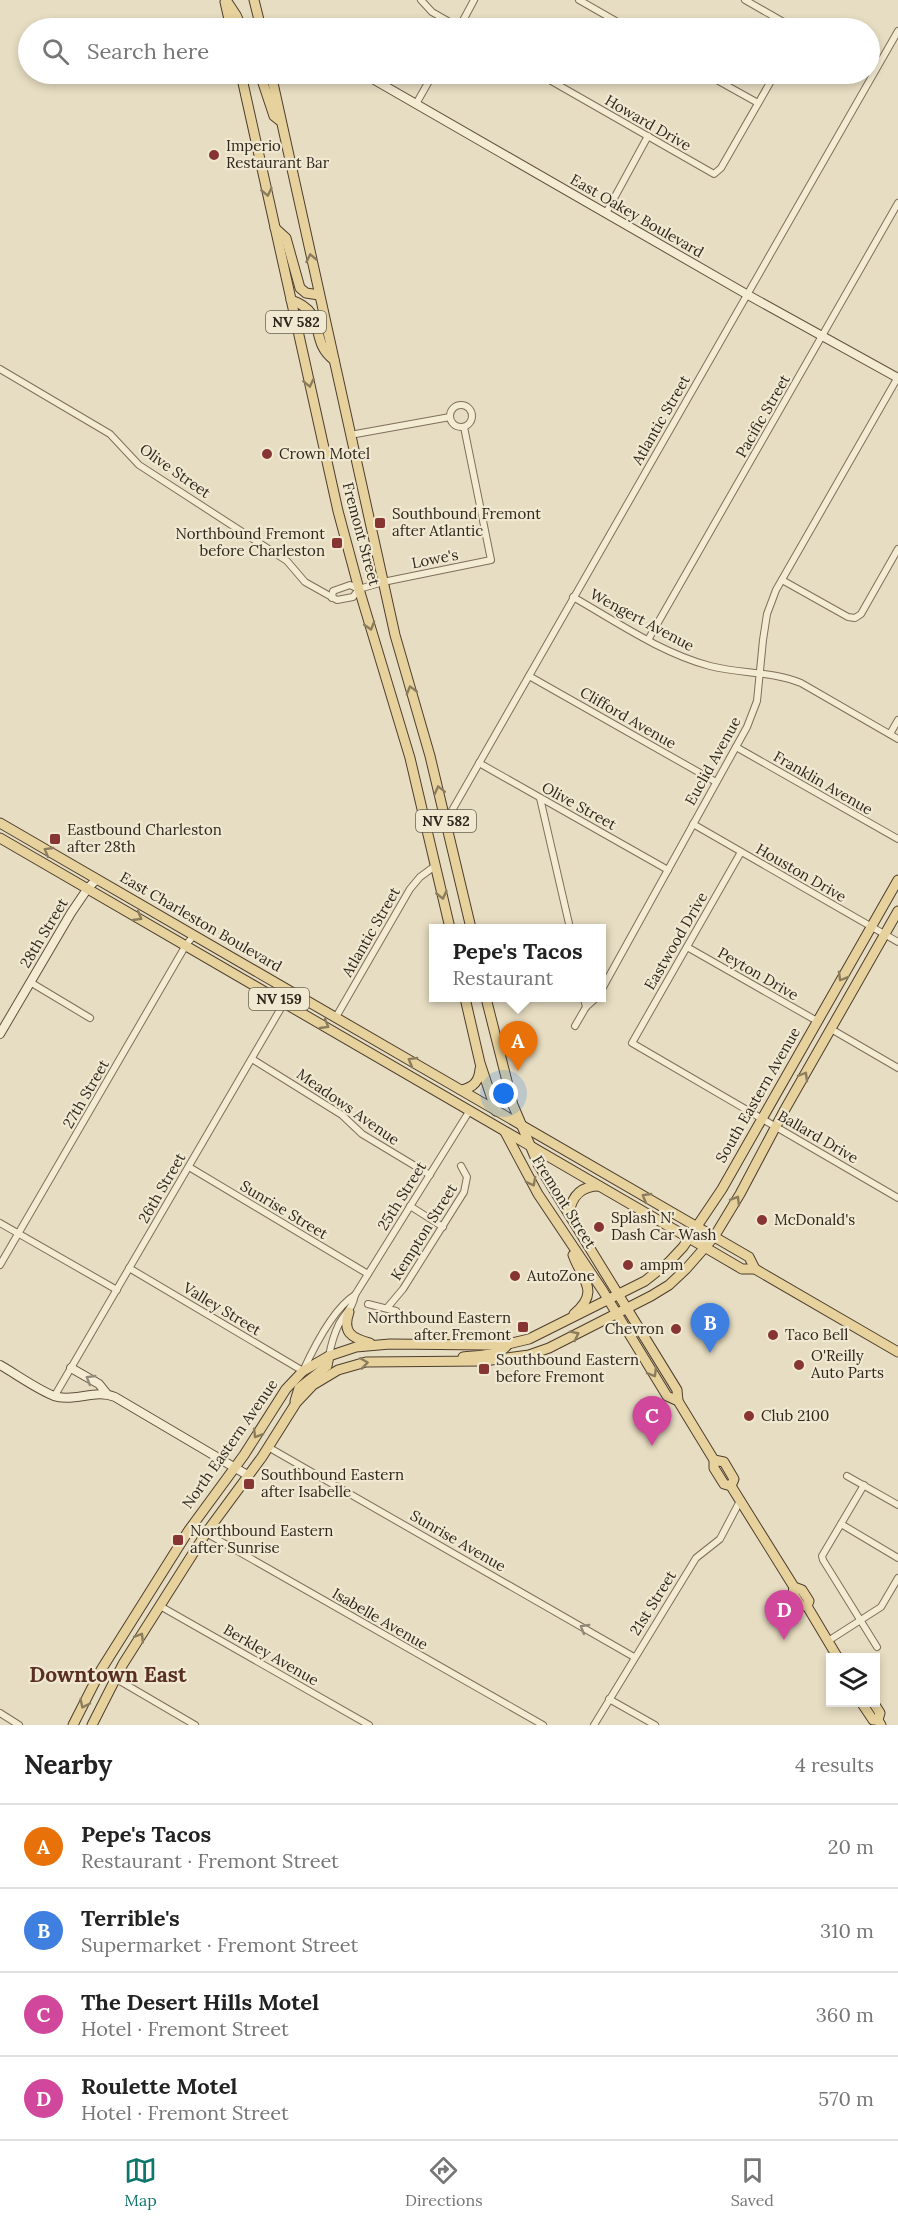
<!DOCTYPE html>
<meta charset="utf-8">
<style>
body{margin:0;font-family:Lora,serif;background:#f6f6f6;color:#222}
.controls{position:absolute;right:18px;bottom:18px;display:grid;overflow:hidden;border-radius:0px;box-shadow:0 3px 9px #0003}
.controls button{width:54px;height:54px;display:grid;place-items:center;padding:0;border:0;border-bottom:2px solid #e0e0e0;background:#fff;color:#222;font:30px sans-serif}
.you{position:absolute;left:504px;top:1094px;width:21px;height:21px;margin:-15px;border:4px solid #fff;border-radius:50%;background:#1a73e8;box-shadow:0 0 0 9px #1a73e833}
.badge{display:grid;place-items:center;width:39px;height:39px;border-radius:50%;background:#0f766e;color:#fff;font-size:20px;font-weight:700}
.pin{position:absolute;translate:-50% -50px;filter:drop-shadow(0 2px 3px #0008)}
.pin::after{content:'';position:absolute;top:32px;width:21px;height:18px;background:inherit;clip-path:polygon(0 0,100% 0,50% 100%)}
.popup{position:absolute;left:429px;top:924px;width:177px;height:78px;box-sizing:border-box;display:grid;place-content:center;border-radius:0px;background:#fff;filter:drop-shadow(0 2px 4px #0005);font-size:20px;white-space:nowrap;color:#767676}
.popup b{font-size:22px;color:#222}
.popup::after{content:'';position:absolute;left:50%;top:100%;margin-left:-12px;border:12px solid transparent;border-top-color:#fff}
.list{margin:0;padding:0;list-style:none}
h2{display:flex;justify-content:space-between;align-items:center;height:78px;margin:0;padding:0 24px;font-size:26px}
h2 small{font-size:20px;font-weight:400;color:#767676}
.list li{display:grid;grid-template-columns:39px 1fr auto;gap:18px;align-items:center;box-sizing:border-box;height:84px;padding:0 24px;border-top:2px solid #e0e0e0}
.list b{display:block;font-size:22px;white-space:nowrap}
.list p{margin:0;font-size:20px;white-space:nowrap;color:#767676}
.list em{font-size:20px;font-style:normal;color:#767676}
.icon{flex:none;width:33px;height:33px;fill:none;stroke:currentColor;stroke-width:2;stroke-linecap:round;stroke-linejoin:round}
.map{position:relative;flex:none;width:898px;height:1725px;overflow:hidden}
.search{position:absolute;background:#fff;box-shadow:0 3px 9px #0003;left:18px;right:18px;top:18px;height:66px;display:flex;align-items:center;gap:15px;box-sizing:border-box;padding:0 21px;border-radius:33px;color:#767676;font-size:22px}
.sheet{height:414px;background:#fff}
nav{display:flex;justify-content:space-around;align-items:center;box-sizing:border-box;height:84px;border-top:2px solid #e0e0e0;background:#fff;font-size:16px;color:#767676}
nav a{display:grid;justify-items:center;gap:3px}
nav .on{color:#0f766e}
.map>svg:first-child{display:block}
</style>
<div class="map">
<svg width="898" height="1725" viewBox="0 0 898 1725">
<rect width="100%" height="100%" fill="#e7ddc2"/>
<g fill="none" stroke-linecap="round" stroke-linejoin="round">
<defs>
<g id="street">
<polyline points="421,0 432,12 460,28"/>
<polyline points="579,0 628,28"/>
<polyline points="745,0 794,28"/>
<polyline points="459,28 474,0"/>
<polyline points="539,74 714,174 721,168 775,74"/>
<polyline points="706,74 758,103"/>
<polyline points="416,104 433,74"/>
<polyline points="606,213 648,136"/>
<polyline points="0,369 110,434 139,465 287,561 305,582 337,600 353,597 359,589 383,582 491,560 464,427"/>
<circle cx="461" cy="416" r="11"/>
<polyline points="350,435 450,417"/>
<polyline points="782,580 848,617 855,618 861,614 898,549"/>
<path d="M573,597C617,622 661,653 710,666C741,674 772,671 801,683L898,739"/>
<polyline points="332,598 333,591 350,585 359,589"/>
<polyline points="648,640 898,203"/>
<polyline points="529,676 716,782"/>
<polyline points="890,734 898,720"/>
<polyline points="736,747 898,839"/>
<polyline points="479,763 668,870"/>
<polyline points="540,798 570,928"/>
<polyline points="446,821 898,31"/>
<polyline points="693,824 898,942"/>
<polyline points="741,852 632,1043 898,1198"/>
<polyline points="687,947 817,1021"/>
<polyline points="30,982 90,1018"/>
<polyline points="602,989 747,727 757,701 763,640 767,614 776,590 898,377"/>
<polyline points="584,998 586,1007"/>
<polyline points="336,1017 410,889 420,877 435,866"/>
<polyline points="575,1026 586,1007 596,998"/>
<polyline points="831,1029 898,1068"/>
<polyline points="252,1059 342,1115 362,1134 430,1175"/>
<polyline points="189,1167 368,1274"/>
<polyline points="410,1206 443,1227"/>
<polyline points="0,1223 117,1290"/>
<polyline points="0,1265 186,945 194,935"/>
<path d="M129,1268L303,1371C314,1347 334,1308 355,1295"/>
<polyline points="368,1304 396,1311"/>
<polyline points="387,1308 403,1289 464,1192 467,1177 461,1166"/>
<path d="M329,1356C331,1345 334,1334 339,1324C346,1311 352,1310 355,1295L470,1110"/>
<polyline points="54,1397 291,991"/>
<polyline points="268,1447 634,1657"/>
<polyline points="847,1476 898,1505"/>
<polyline points="864,1485 822,1556 823,1560 877,1647"/>
<polyline points="841,1524 898,1558"/>
<polyline points="206,1533 543,1725"/>
<polyline points="160,1606 369,1725"/>
<polyline points="828,1641 881,1607 898,1578"/>
<polyline points="101,1670 195,1725"/>
<polyline points="609,1699 655,1725"/>
<polyline points="0,1713 19,1725"/>
<polyline points="594,1725 696,1558 720,1539 740,1501"/>
</g>
<g id="secondary">
<polyline points="364,74 748,295 898,378"/>
<polyline points="0,1034 71,913 88,888 97,879"/>
<path d="M0,1365C13,1372 45,1395 58,1397C78,1401 96,1389 115,1397L249,1476"/>
<polyline points="71,1368 99,1384 107,1394"/>
</g>
<g id="primary">
<polyline points="226,0 236,15 242,28"/>
<polyline points="254,0 261,28"/>
<polyline points="225,2 231,28"/>
<polyline points="241,74 338,511 359,589 410,758 450,928"/>
<polyline points="260,74 274,116 279,120"/>
<polyline points="271,74 395,635 430,756 471,928"/>
<polyline points="275,228 286,238 300,288 306,293 319,295"/>
<path d="M291,300C329,313 308,341 334,360"/>
<polyline points="0,823 749,1257 755,1269"/>
<polyline points="0,838 713,1252 742,1269 755,1269 898,1352"/>
<polyline points="465,998 480,1063 496,1111"/>
<polyline points="486,998 513,1105 538,1164 677,1390 678,1401 714,1460 714,1468 724,1484 731,1486 794,1587 802,1590 809,1601 807,1606"/>
<path d="M462,1090C474,1087 479,1081 480,1069"/>
<polyline points="505,1132 538,1194 603,1291 667,1396 678,1401"/>
<path d="M569,1213C572,1196 581,1186 599,1186"/>
<path d="M573,1255C582,1280 601,1291 574,1314"/>
<path d="M349,1312C342,1332 351,1338 370,1343"/>
<path d="M463,1357C477,1355 500,1357 508,1344"/>
<polyline points="295,1401 299,1388 327,1366 329,1356"/>
<polyline points="714,1460 724,1462 734,1479 731,1486"/>
<polyline points="794,1587 793,1593 801,1606 807,1606 838,1658"/>
<polyline points="861,1702 873,1720 878,1720 881,1725"/>
<polyline points="873,1702 880,1713 878,1720"/>
<polyline points="73,1725 101,1670 189,1530 244,1455 286,1389 303,1371 329,1356 356,1347 390,1344 488,1345 508,1344 529,1339 645,1281 669,1262 683,1247 722,1189 898,880"/>
<polyline points="92,1725 123,1664 206,1533 262,1457 296,1403 313,1385 338,1370 366,1362 484,1361 529,1355 549,1348 651,1296 669,1285 686,1269 714,1237 740,1194 784,1111 898,911"/>
</g>
</defs>
<!-- street casing -->
<use href="#street" stroke="#7f6f5b" stroke-width="8"/>
<!-- secondary casing -->
<use href="#secondary" stroke="#61513e" stroke-width="10"/>
<!-- primary casing -->
<use href="#primary" stroke="#4d3e2f" stroke-width="11"/>
<!-- street -->
<use href="#street" stroke="#f4ebd3" stroke-width="6"/>
<!-- secondary -->
<use href="#secondary" stroke="#f4ebd3" stroke-width="8"/>
<!-- primary -->
<use href="#primary" stroke="#e7d29d" stroke-width="9"/>
</g>
<!-- one-way arrows -->
<defs><path id="oneway-chevron" d="M-2-3.5L2.5 0L-2 3.5" fill="none" stroke-width="1.6" stroke-linecap="round" stroke-linejoin="round" transform="scale(1.5)"/></defs>
<g stroke="#8c7c5e">
<use href="#oneway-chevron" transform="translate(267 192) rotate(78)"/>
<use href="#oneway-chevron" transform="translate(311 258) rotate(-102)"/>
<use href="#oneway-chevron" transform="translate(309 383) rotate(78)"/>
<use href="#oneway-chevron" transform="translate(370 626) rotate(73)"/>
<use href="#oneway-chevron" transform="translate(411 690) rotate(-106)"/>
<use href="#oneway-chevron" transform="translate(439 790) rotate(-104)"/>
<use href="#oneway-chevron" transform="translate(48 851) rotate(-150)"/>
<use href="#oneway-chevron" transform="translate(442 895) rotate(77)"/>
<use href="#oneway-chevron" transform="translate(138 917) rotate(30)"/>
<use href="#oneway-chevron" transform="translate(842 977) rotate(120)"/>
<use href="#oneway-chevron" transform="translate(325 1025) rotate(30)"/>
<use href="#oneway-chevron" transform="translate(412 1061) rotate(-150)"/>
<use href="#oneway-chevron" transform="translate(804 1076) rotate(-60)"/>
<use href="#oneway-chevron" transform="translate(532 1182) rotate(62)"/>
<use href="#oneway-chevron" transform="translate(646 1197) rotate(-150)"/>
<use href="#oneway-chevron" transform="translate(736 1200) rotate(-59)"/>
<use href="#oneway-chevron" transform="translate(575 1335) rotate(-27)"/>
<use href="#oneway-chevron" transform="translate(364 1363) rotate(-8)"/>
<use href="#oneway-chevron" transform="translate(653 1373) rotate(59)"/>
<use href="#oneway-chevron" transform="translate(257 1434) rotate(122)"/>
<use href="#oneway-chevron" transform="translate(140 1637) rotate(-58)"/>
<use href="#oneway-chevron" transform="translate(84 1704) rotate(115)"/>
</g>
<g stroke="#928978">
<use href="#oneway-chevron" transform="translate(90 1379) rotate(-149)"/>
<use href="#oneway-chevron" transform="translate(584 1628) rotate(-150)"/>
</g>
<!-- markers -->
<g fill="#863533" stroke="#f0e8d0" stroke-width="2">
<circle cx="214" cy="155" r="6"/>
<circle cx="267" cy="454" r="6"/>
<rect x="374" y="517" width="12" height="12" rx="3"/>
<rect x="331" y="537" width="12" height="12" rx="3"/>
<rect x="49" y="833" width="12" height="12" rx="3"/>
<circle cx="762" cy="1220" r="6"/>
<circle cx="599" cy="1227" r="6"/>
<circle cx="628" cy="1265" r="6"/>
<circle cx="515" cy="1276" r="6"/>
<rect x="517" y="1321" width="12" height="12" rx="3"/>
<circle cx="676" cy="1329" r="6"/>
<circle cx="773" cy="1335" r="6"/>
<circle cx="799" cy="1365" r="6"/>
<rect x="478" y="1363" width="12" height="12" rx="3"/>
<circle cx="749" cy="1416" r="6"/>
<rect x="243" y="1478" width="12" height="12" rx="3"/>
<rect x="172" y="1534" width="12" height="12" rx="3"/>
</g>
<g text-anchor="middle" stroke-width="4.5" stroke-linejoin="round" paint-order="stroke">
<!-- shield labels -->
<g fill="#f0e8d0" stroke="#6a6153" stroke-width="1.5">
<rect x="266" y="311" width="60" height="22" rx="4.5"/>
<rect x="416" y="810" width="60" height="22" rx="4.5"/>
<rect x="249" y="988" width="60" height="22" rx="4.5"/>
</g>
<g font-size="14" font-weight="bold" fill="#30271e">
<text x="296" y="327">NV 582</text>
<text x="446" y="826">NV 582</text>
<text x="279" y="1004">NV 159</text>
</g>
<!-- street labels -->
<g font-size="15" fill="#30271e" stroke="#f0e8d0">
<text transform="translate(648 123) rotate(30)" y="5">Howard Drive</text>
<text transform="translate(637 216) rotate(30)" y="5">East Oakey Boulevard</text>
<text transform="translate(763 416) rotate(-60)" y="5">Pacific Street</text>
<text transform="translate(661 420) rotate(-60)" y="5">Atlantic Street</text>
<text transform="translate(175 471) rotate(35)" y="5">Olive Street</text>
<text transform="translate(361 534) rotate(75)" y="5">Fremont Street</text>
<text transform="translate(435 559) rotate(-11)" y="5">Lowe's</text>
<text transform="translate(642 620) rotate(28)" y="5">Wengert Avenue</text>
<text transform="translate(628 718) rotate(30)" y="5">Clifford Avenue</text>
<text transform="translate(713 761) rotate(-61)" y="5">Euclid Avenue</text>
<text transform="translate(823 783) rotate(30)" y="5">Franklin Avenue</text>
<text transform="translate(579 806) rotate(29)" y="5">Olive Street</text>
<text transform="translate(801 873) rotate(30)" y="5">Houston Drive</text>
<text transform="translate(201 922) rotate(30)" y="5">East Charleston Boulevard</text>
<text transform="translate(371 932) rotate(-60)" y="5">Atlantic Street</text>
<text transform="translate(44 933) rotate(-59)" y="5">28th Street</text>
<text transform="translate(676 941) rotate(-60)" y="5">Eastwood Drive</text>
<text transform="translate(758 974) rotate(30)" y="5">Peyton Drive</text>
<text transform="translate(86 1094) rotate(-60)" y="5">27th Street</text>
<text transform="translate(758 1095) rotate(-60)" y="5">South Eastern Avenue</text>
<text transform="translate(348 1107) rotate(35)" y="5">Meadows Avenue</text>
<text transform="translate(818 1137) rotate(30)" y="5">Ballard Drive</text>
<text transform="translate(162 1188) rotate(-60)" y="5">26th Street</text>
<text transform="translate(402 1196) rotate(-58)" y="5">25th Street</text>
<text transform="translate(564 1202) rotate(58)" y="5">Fremont Street</text>
<text transform="translate(284 1210) rotate(31)" y="5">Sunrise Street</text>
<text transform="translate(424 1232) rotate(-58)" y="5">Kempton Street</text>
<text transform="translate(222 1309) rotate(31)" y="5">Valley Street</text>
<text transform="translate(230 1444) rotate(-55)" y="5">North Eastern Avenue</text>
<text transform="translate(458 1541) rotate(30)" y="5">Sunrise Avenue</text>
<text transform="translate(653 1603) rotate(-58)" y="5">21st Street</text>
<text transform="translate(380 1619) rotate(30)" y="5">Isabelle Avenue</text>
<text transform="translate(271 1655) rotate(30)" y="5">Berkley Avenue</text>
</g>
<!-- poi labels -->
<g font-size="15" fill="#30271e" stroke="#f0e8d0" text-anchor="start">
<text x="226" y="151">Imperio<tspan x="226" dy="17">Restaurant Bar</tspan></text>
<text x="279" y="459">Crown Motel</text>
<text x="392" y="519">Southbound Fremont<tspan x="392" dy="17">after Atlantic</tspan></text>
<text x="325" y="539" text-anchor="end">Northbound Fremont<tspan x="325" dy="17">before Charleston</tspan></text>
<text x="67" y="835">Eastbound Charleston<tspan x="67" dy="17">after 28th</tspan></text>
<text x="611" y="1223">Splash N'<tspan x="611" dy="17">Dash Car Wash</tspan></text>
<text x="774" y="1225">McDonald's</text>
<text x="640" y="1270">ampm</text>
<text x="527" y="1281">AutoZone</text>
<text x="511" y="1323" text-anchor="end">Northbound Eastern<tspan x="511" dy="17">after Fremont</tspan></text>
<text x="664" y="1334" text-anchor="end">Chevron</text>
<text x="785" y="1340">Taco Bell</text>
<text x="811" y="1361">O'Reilly<tspan x="811" dy="17">Auto Parts</tspan></text>
<text x="496" y="1365">Southbound Eastern<tspan x="496" dy="17">before Fremont</tspan></text>
<text x="761" y="1421">Club 2100</text>
<text x="261" y="1480">Southbound Eastern<tspan x="261" dy="17">after Isabelle</tspan></text>
<text x="190" y="1536">Northbound Eastern<tspan x="190" dy="17">after Sunrise</tspan></text>
</g>
<!-- district labels -->
<g font-size="21" font-weight="bold" fill="#582f22" stroke="#f0e8d0">
<text x="108" y="1682">Downtown East</text>
</g>
</g>
</svg>
<div class="controls">
<button><svg class="icon" aria-label="layers" viewBox="0 0 24 24"><path d="M12 4l9 5-9 5-9-5zM3 14l9 5 9-5"/></svg></button>
</div>
<div class="you"></div>
<div class="pin badge" style="left:518px;top:1071px;background:#e8710a">A</div>
<div class="popup"><b>Pepe's Tacos</b>Restaurant</div>
<div class="pin badge" style="left:710px;top:1353px;background:#3f7fe0">B</div>
<div class="pin badge" style="left:652px;top:1446px;background:#d1479c">C</div>
<div class="pin badge" style="left:784px;top:1640px;background:#d1479c">D</div>
<div class="search"><svg class="icon" aria-label="search" viewBox="0 0 24 24"><circle cx="10" cy="10" r="6"/><path d="M15 15l6 6"/></svg>Search here</div>
</div>
<section class="sheet">
<h2>Nearby<small>4 results</small></h2>
<ul class="list">
<li><span class="badge" style="background:#e8710a">A</span><div><b>Pepe's Tacos</b><p>Restaurant · Fremont Street</p></div><em>20 m</em></li>
<li><span class="badge" style="background:#3f7fe0">B</span><div><b>Terrible's</b><p>Supermarket · Fremont Street</p></div><em>310 m</em></li>
<li><span class="badge" style="background:#d1479c">C</span><div><b>The Desert Hills Motel</b><p>Hotel · Fremont Street</p></div><em>360 m</em></li>
<li><span class="badge" style="background:#d1479c">D</span><div><b>Roulette Motel</b><p>Hotel · Fremont Street</p></div><em>570 m</em></li>
</ul>
</section>
<nav>
<a class="on"><svg class="icon" aria-label="map" viewBox="0 0 24 24"><path d="M3 6l6-2 6 2 6-2v14l-6 2-6-2-6 2zM9 4v14M15 6v14"/></svg>Map</a>
<a><svg class="icon" aria-label="directions" viewBox="0 0 24 24"><path d="M12 3l9 9-9 9-9-9zM9 14v-3h6M13 9l2 2-2 2"/></svg>Directions</a>
<a><svg class="icon" aria-label="saved" viewBox="0 0 24 24"><path d="M7 4h10v16l-5-4-5 4z"/></svg>Saved</a>
</nav>
